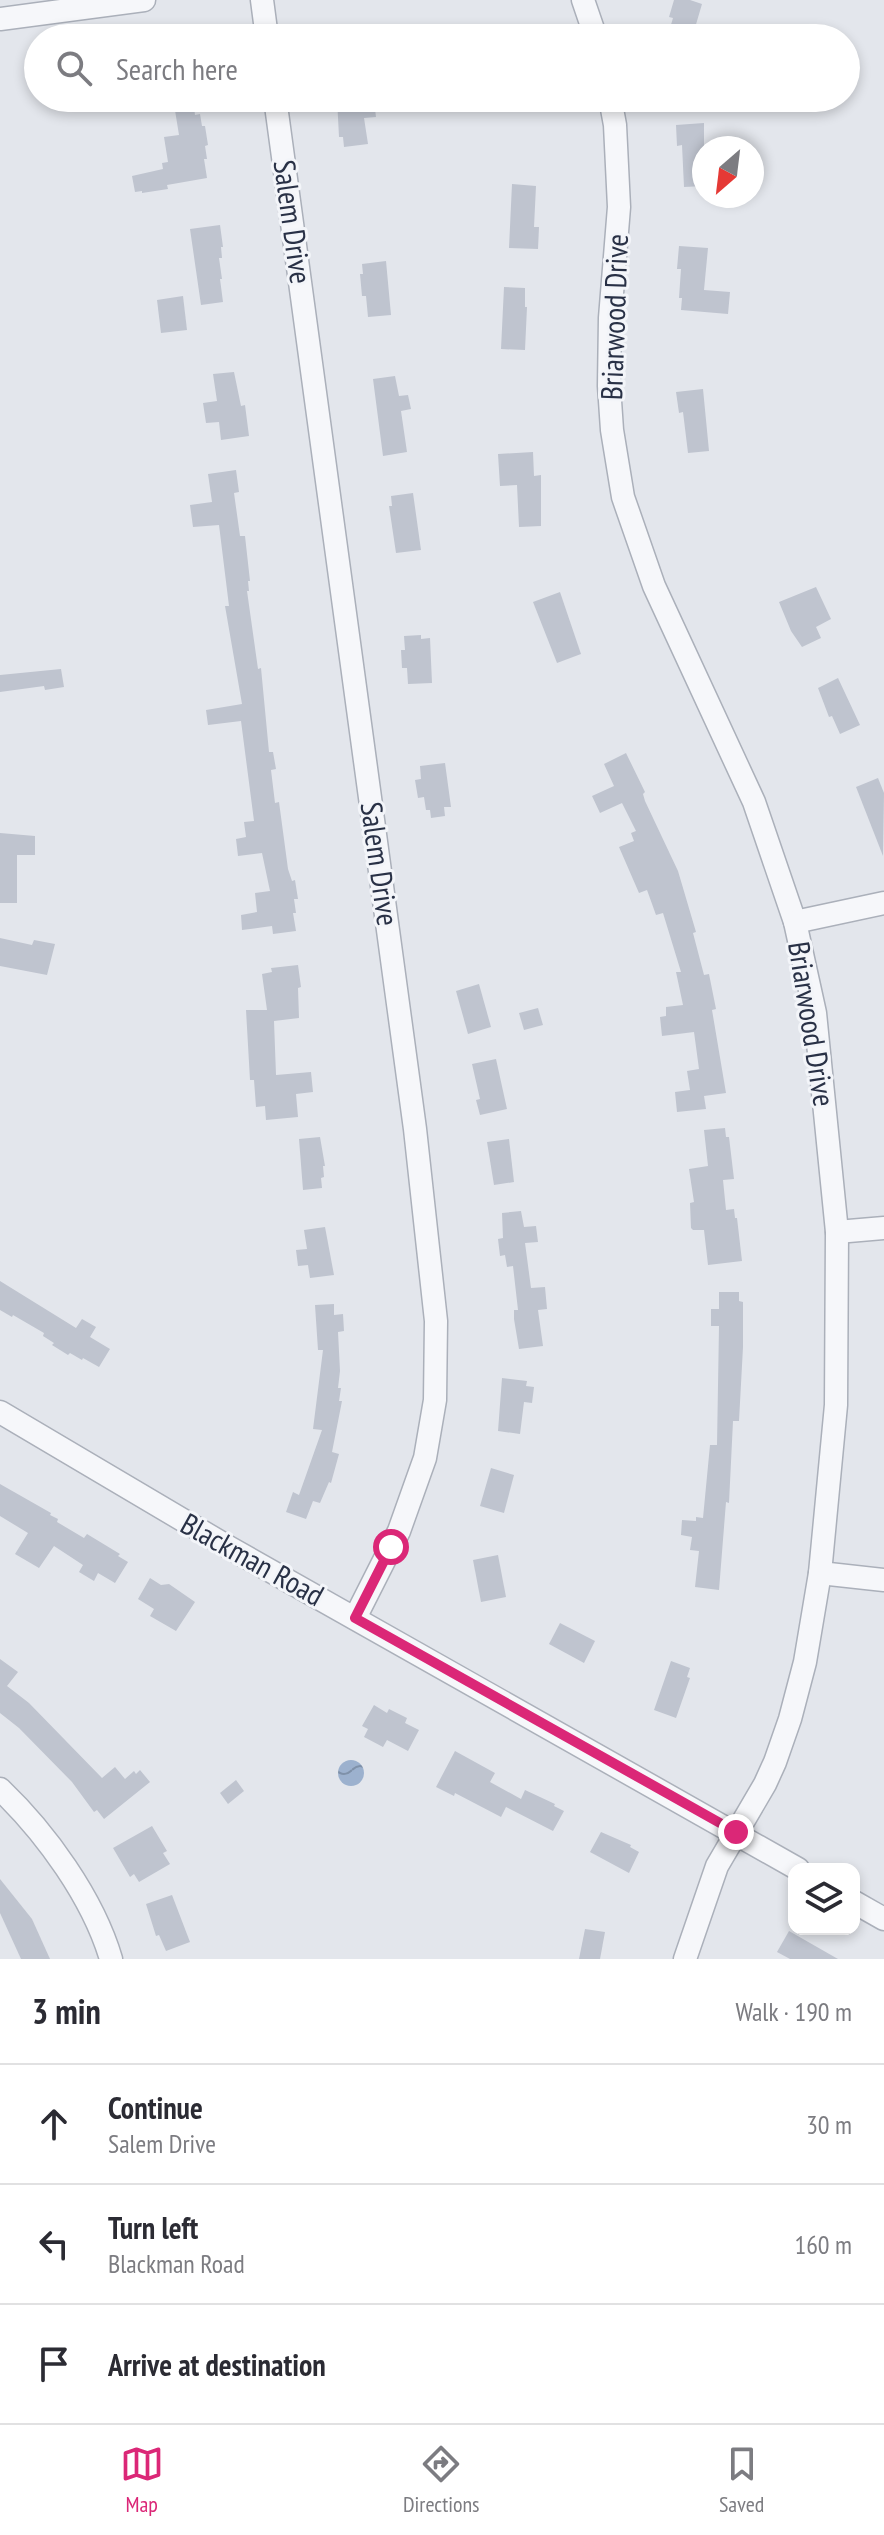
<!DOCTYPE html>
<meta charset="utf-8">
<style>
body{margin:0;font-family:"PT Sans Narrow",sans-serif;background:#f2f2f3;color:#2b2b33}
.controls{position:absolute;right:24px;bottom:24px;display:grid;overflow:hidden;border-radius:16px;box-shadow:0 4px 12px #0003}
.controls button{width:72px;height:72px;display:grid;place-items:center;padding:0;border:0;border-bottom:2px solid #e1e1e2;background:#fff;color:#2b2b33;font:40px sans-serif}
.compass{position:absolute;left:692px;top:136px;width:72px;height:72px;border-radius:50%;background:#fff;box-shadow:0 4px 12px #0003;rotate:208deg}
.stop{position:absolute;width:24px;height:24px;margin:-18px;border:6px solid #db2777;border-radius:50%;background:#fff}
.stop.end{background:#db2777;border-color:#fff;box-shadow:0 2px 8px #0008}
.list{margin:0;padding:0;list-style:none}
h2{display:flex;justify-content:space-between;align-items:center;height:104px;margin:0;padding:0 32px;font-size:34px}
h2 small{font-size:26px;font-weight:400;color:#7c7c81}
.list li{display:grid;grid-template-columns:52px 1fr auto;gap:24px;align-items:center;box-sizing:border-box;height:120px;padding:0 32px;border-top:2px solid #e1e1e2}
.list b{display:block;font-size:30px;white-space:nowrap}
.list p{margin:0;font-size:26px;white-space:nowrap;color:#7c7c81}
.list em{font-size:26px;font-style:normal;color:#7c7c81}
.icon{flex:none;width:44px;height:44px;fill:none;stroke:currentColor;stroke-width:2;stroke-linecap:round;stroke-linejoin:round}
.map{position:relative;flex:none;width:884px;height:1959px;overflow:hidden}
.search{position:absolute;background:#fff;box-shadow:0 4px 12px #0003;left:24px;right:24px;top:24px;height:88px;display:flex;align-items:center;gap:20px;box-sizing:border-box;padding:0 28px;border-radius:44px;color:#7c7c81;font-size:30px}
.sheet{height:464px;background:#fff}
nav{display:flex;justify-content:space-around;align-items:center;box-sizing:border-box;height:112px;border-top:2px solid #e1e1e2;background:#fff;font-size:22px;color:#7c7c81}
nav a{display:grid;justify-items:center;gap:4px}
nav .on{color:#db2777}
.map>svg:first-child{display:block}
</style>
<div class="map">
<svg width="884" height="1959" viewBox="0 0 884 1959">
<defs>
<pattern id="water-waves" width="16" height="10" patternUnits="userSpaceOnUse" patternTransform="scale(2)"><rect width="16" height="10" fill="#9cb1ce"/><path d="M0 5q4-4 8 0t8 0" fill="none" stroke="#7f91a9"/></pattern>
</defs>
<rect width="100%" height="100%" fill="#e3e6ec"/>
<!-- water -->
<circle fill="url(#water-waves)" cx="351" cy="1773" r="13"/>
<!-- building -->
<g fill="#bfc4cf">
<polygon points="674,0 690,0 702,4 692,38 667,38 673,18 669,17"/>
<polygon points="173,98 193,98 195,115 200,114 202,126 205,126 208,145 205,146 207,159 204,159 207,178 167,185 168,189 142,193 142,191 135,192 132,176 163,169 162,163 168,162 164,137 179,135"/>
<polygon points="337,98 362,98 363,102 374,101 376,117 364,118 368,144 344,147 343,137 339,137"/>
<polygon points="704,123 704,186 684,187 682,145 677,146 676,125"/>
<polygon points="512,184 536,186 534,227 539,227 538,249 509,248"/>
<polygon points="220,225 223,247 221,247 222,258 219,258 222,279 220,279 223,302 201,305 190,229"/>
<polygon points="679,246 708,248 704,290 730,292 728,314 681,310 682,298 679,298 681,269 677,269"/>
<polygon points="386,261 391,315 368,317 366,296 362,296 360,274 363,274 362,264"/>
<polygon points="504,287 525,288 525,307 527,307 525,350 501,349"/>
<polygon points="183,296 187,330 161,333 157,300"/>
<polygon points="234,372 241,406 245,405 249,436 221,440 219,422 206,423 203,403 217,401 213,374"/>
<polygon points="395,376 399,396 408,395 411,409 401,411 407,452 383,456 373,379"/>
<polygon points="703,389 709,451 688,453 683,412 679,413 676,392"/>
<polygon points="533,452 534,476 541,475 541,526 519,527 517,485 500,486 498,454"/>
<polygon points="236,470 239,492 234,493 240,536 245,536 250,581 248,581 249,591 247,591 258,669 261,668 269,752 273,752 276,769 271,770 275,803 279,802 288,869 292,881 295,880 298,899 294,899 296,913 293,913 296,931 273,934 272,926 242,930 241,915 257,912 255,893 270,891 262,853 238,856 236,839 246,837 244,822 254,821 241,721 208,725 206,710 242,704 225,606 229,606 219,525 193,527 190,505 212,502 208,474"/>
<polygon points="413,493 421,550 396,553 389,506 392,506 391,496"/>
<polygon points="816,587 831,619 816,627 821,638 802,647 791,631 779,602"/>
<polygon points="560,592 581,654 557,663 533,602"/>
<polygon points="421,635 421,639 430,638 432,683 408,684 407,668 402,668 401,650 405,650 404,636"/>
<polygon points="61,669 64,687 45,690 44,686 0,692 0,675"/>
<polygon points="838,678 860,725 840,734 832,716 829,717 818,688"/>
<polygon points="626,753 645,792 643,794 645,801 678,871 696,932 693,933 704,975 709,974 716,1009 712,1010 726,1093 704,1096 706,1109 677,1112 675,1092 690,1090 687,1071 699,1069 694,1032 662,1036 660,1017 666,1016 666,1007 683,1005 676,972 681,972 663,913 656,915 647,890 639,893 619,847 634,841 631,833 636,831 622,803 600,813 592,796 614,786 604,764"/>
<polygon points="445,763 451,807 444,807 445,816 431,818 430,810 426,810 424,797 418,798 415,780 421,779 420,766"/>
<polygon points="878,778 884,793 883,856 856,787"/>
<polygon points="0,833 35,836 35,855 17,855 17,903 0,903"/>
<polygon points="0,938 32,945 34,940 55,944 47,975 0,966"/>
<polygon points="298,965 301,987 298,988 299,1018 274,1021 276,1075 311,1072 313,1092 296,1094 298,1117 266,1120 265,1106 256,1107 254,1080 250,1080 246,1010 267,1010 262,974 272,972 271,968"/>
<polygon points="479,984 491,1027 468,1034 456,991"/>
<polygon points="538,1008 543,1025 524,1030 519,1013"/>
<polygon points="496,1059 507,1109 480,1115 476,1100 480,1099 472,1064"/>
<polygon points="725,1128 726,1137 729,1137 734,1179 723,1180 726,1210 734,1209 735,1218 737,1218 742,1261 708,1265 704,1230 693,1230 691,1228 690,1203 694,1202 689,1169 708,1166 704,1130"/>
<polygon points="320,1137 325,1166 323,1166 324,1177 321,1178 322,1188 303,1190 299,1139"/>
<polygon points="509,1139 514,1182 494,1185 487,1142"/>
<polygon points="521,1211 524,1227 536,1226 538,1242 525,1243 531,1288 545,1287 547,1309 538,1310 543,1346 519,1349 514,1319 514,1310 518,1310 513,1266 507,1267 505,1255 500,1256 498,1239 503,1238 502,1213"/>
<polygon points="325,1227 334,1275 310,1278 308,1265 298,1266 296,1250 307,1249 304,1230"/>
<polygon points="0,1281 76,1328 82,1319 96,1327 90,1337 110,1349 99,1367 83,1358 82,1360 70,1353 68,1355 52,1345 54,1343 43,1336 44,1333 13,1315 12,1317 0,1310"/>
<polygon points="719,1292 739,1292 739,1301 743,1302 743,1347 739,1421 733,1421 729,1503 726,1502 719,1590 695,1587 699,1551 690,1550 692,1537 681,1535 682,1520 696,1521 696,1517 703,1518 710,1445 717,1445 719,1326 711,1326 711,1309 719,1309"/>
<polygon points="334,1304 334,1315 343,1314 344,1331 338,1332 340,1371 338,1388 341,1388 339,1401 342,1401 332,1452 339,1454 331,1483 329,1482 320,1503 313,1501 306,1519 286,1512 293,1492 299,1495 322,1430 313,1429 323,1350 318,1350 315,1305"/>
<polygon points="502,1378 527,1381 526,1386 534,1387 532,1403 524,1402 520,1434 498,1431"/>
<polygon points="491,1468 514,1475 504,1513 480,1506"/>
<polygon points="0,1484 51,1513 50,1515 58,1519 57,1522 84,1538 87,1534 120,1554 118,1556 128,1562 115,1583 98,1573 94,1581 79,1572 83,1565 54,1546 39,1568 15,1554 28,1533 0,1516"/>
<polygon points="498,1555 506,1597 481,1602 473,1560"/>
<polygon points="150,1578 161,1585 169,1584 195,1602 176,1631 150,1616 154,1609 138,1599"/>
<polygon points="560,1623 595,1641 584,1663 549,1644"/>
<polygon points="0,1659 18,1672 7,1686 29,1703 102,1778 115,1767 125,1779 134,1771 136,1774 140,1770 150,1782 104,1819 97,1810 94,1812 72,1782 19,1728 0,1713"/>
<polygon points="671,1661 690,1668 687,1677 690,1678 676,1718 654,1710"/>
<polygon points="374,1705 387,1713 389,1709 407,1718 405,1723 419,1730 408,1751 387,1740 383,1747 364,1737 368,1729 362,1726"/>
<polygon points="455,1751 495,1773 490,1782 521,1799 525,1790 555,1804 554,1806 564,1811 553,1831 506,1807 501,1817 455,1793 454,1796 436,1787"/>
<polygon points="236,1780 244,1791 228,1804 220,1793"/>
<polygon points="152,1826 167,1851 163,1853 170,1864 139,1882 134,1874 130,1877 113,1848"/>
<polygon points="601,1832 631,1845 630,1847 639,1852 629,1873 590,1852"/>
<polygon points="0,1879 32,1919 50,1959 21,1959 0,1913"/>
<polygon points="172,1895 190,1942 166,1951 159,1935 156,1936 146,1904"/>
<polygon points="585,1929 605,1932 600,1959 579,1959"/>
<polygon points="789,1931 838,1959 790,1959 777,1952"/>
</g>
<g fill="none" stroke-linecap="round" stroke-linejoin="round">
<defs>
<g id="minor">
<polyline points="262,0 267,38"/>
<polyline points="583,0 596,38"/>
<polyline points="0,19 144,0"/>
<polyline points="275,98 415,1129 436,1321 435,1400 425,1458 399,1531 355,1618"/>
<polyline points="610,98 615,125 619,207 610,318 609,386 612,430 623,497 654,586 754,802 795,922 815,1013 837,1232 836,1405 820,1573 805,1662 790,1719 775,1762 765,1784 717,1866 685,1959"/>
<polyline points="795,922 884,903"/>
<polyline points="837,1232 884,1228"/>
<polyline points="0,1412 230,1548 798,1869"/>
<polyline points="820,1573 884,1580"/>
<path d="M0,1789C46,1833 93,1898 111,1959"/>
<polyline points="854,1902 884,1919"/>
</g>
</defs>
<!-- minor casing -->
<use href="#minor" stroke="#abb0ba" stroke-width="25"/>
<!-- minor -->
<use href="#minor" stroke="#f6f7fa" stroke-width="22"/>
</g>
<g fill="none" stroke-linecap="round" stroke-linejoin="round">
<!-- route -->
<polyline stroke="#db2777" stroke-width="10" points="391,1547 355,1618 736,1832"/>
</g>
<g text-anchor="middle" stroke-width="6" stroke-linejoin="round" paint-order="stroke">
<!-- street labels -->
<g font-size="30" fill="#293146" stroke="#f3f5f9">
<text transform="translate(292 222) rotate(82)" y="10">Salem Drive</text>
<text transform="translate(615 317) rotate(-88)" y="10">Briarwood Drive</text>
<text transform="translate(379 864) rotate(82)" y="10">Salem Drive</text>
<text transform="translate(811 1024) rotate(81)" y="10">Briarwood Drive</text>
<text transform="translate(252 1560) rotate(29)" y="10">Blackman Road</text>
</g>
</g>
</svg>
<div class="controls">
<button><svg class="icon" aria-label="layers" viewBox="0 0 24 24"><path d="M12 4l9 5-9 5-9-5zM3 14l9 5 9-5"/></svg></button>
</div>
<svg class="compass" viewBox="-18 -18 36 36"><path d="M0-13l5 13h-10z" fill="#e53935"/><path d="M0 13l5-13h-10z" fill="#7c7c81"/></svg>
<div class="stop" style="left:391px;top:1547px"></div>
<div class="stop end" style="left:736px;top:1832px"></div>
<div class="search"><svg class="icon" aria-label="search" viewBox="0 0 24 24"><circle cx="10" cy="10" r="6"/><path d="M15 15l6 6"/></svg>Search here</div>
</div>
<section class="sheet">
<h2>3 min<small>Walk · 190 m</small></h2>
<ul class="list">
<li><svg class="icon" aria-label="ahead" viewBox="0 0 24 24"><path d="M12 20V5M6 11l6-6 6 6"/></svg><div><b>Continue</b><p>Salem Drive</p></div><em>30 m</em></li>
<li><svg class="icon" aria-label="left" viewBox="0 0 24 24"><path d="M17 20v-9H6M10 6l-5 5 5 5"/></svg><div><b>Turn left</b><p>Blackman Road</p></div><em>160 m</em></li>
<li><svg class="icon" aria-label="arrive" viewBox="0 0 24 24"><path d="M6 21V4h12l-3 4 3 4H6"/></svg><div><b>Arrive at destination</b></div></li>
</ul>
</section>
<nav>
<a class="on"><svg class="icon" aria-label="map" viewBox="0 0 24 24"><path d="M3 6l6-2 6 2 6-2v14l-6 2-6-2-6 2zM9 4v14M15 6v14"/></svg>Map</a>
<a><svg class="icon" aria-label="directions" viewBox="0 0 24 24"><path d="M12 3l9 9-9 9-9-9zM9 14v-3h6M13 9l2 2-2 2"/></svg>Directions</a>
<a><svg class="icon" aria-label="saved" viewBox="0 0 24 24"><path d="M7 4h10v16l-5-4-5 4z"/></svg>Saved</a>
</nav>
